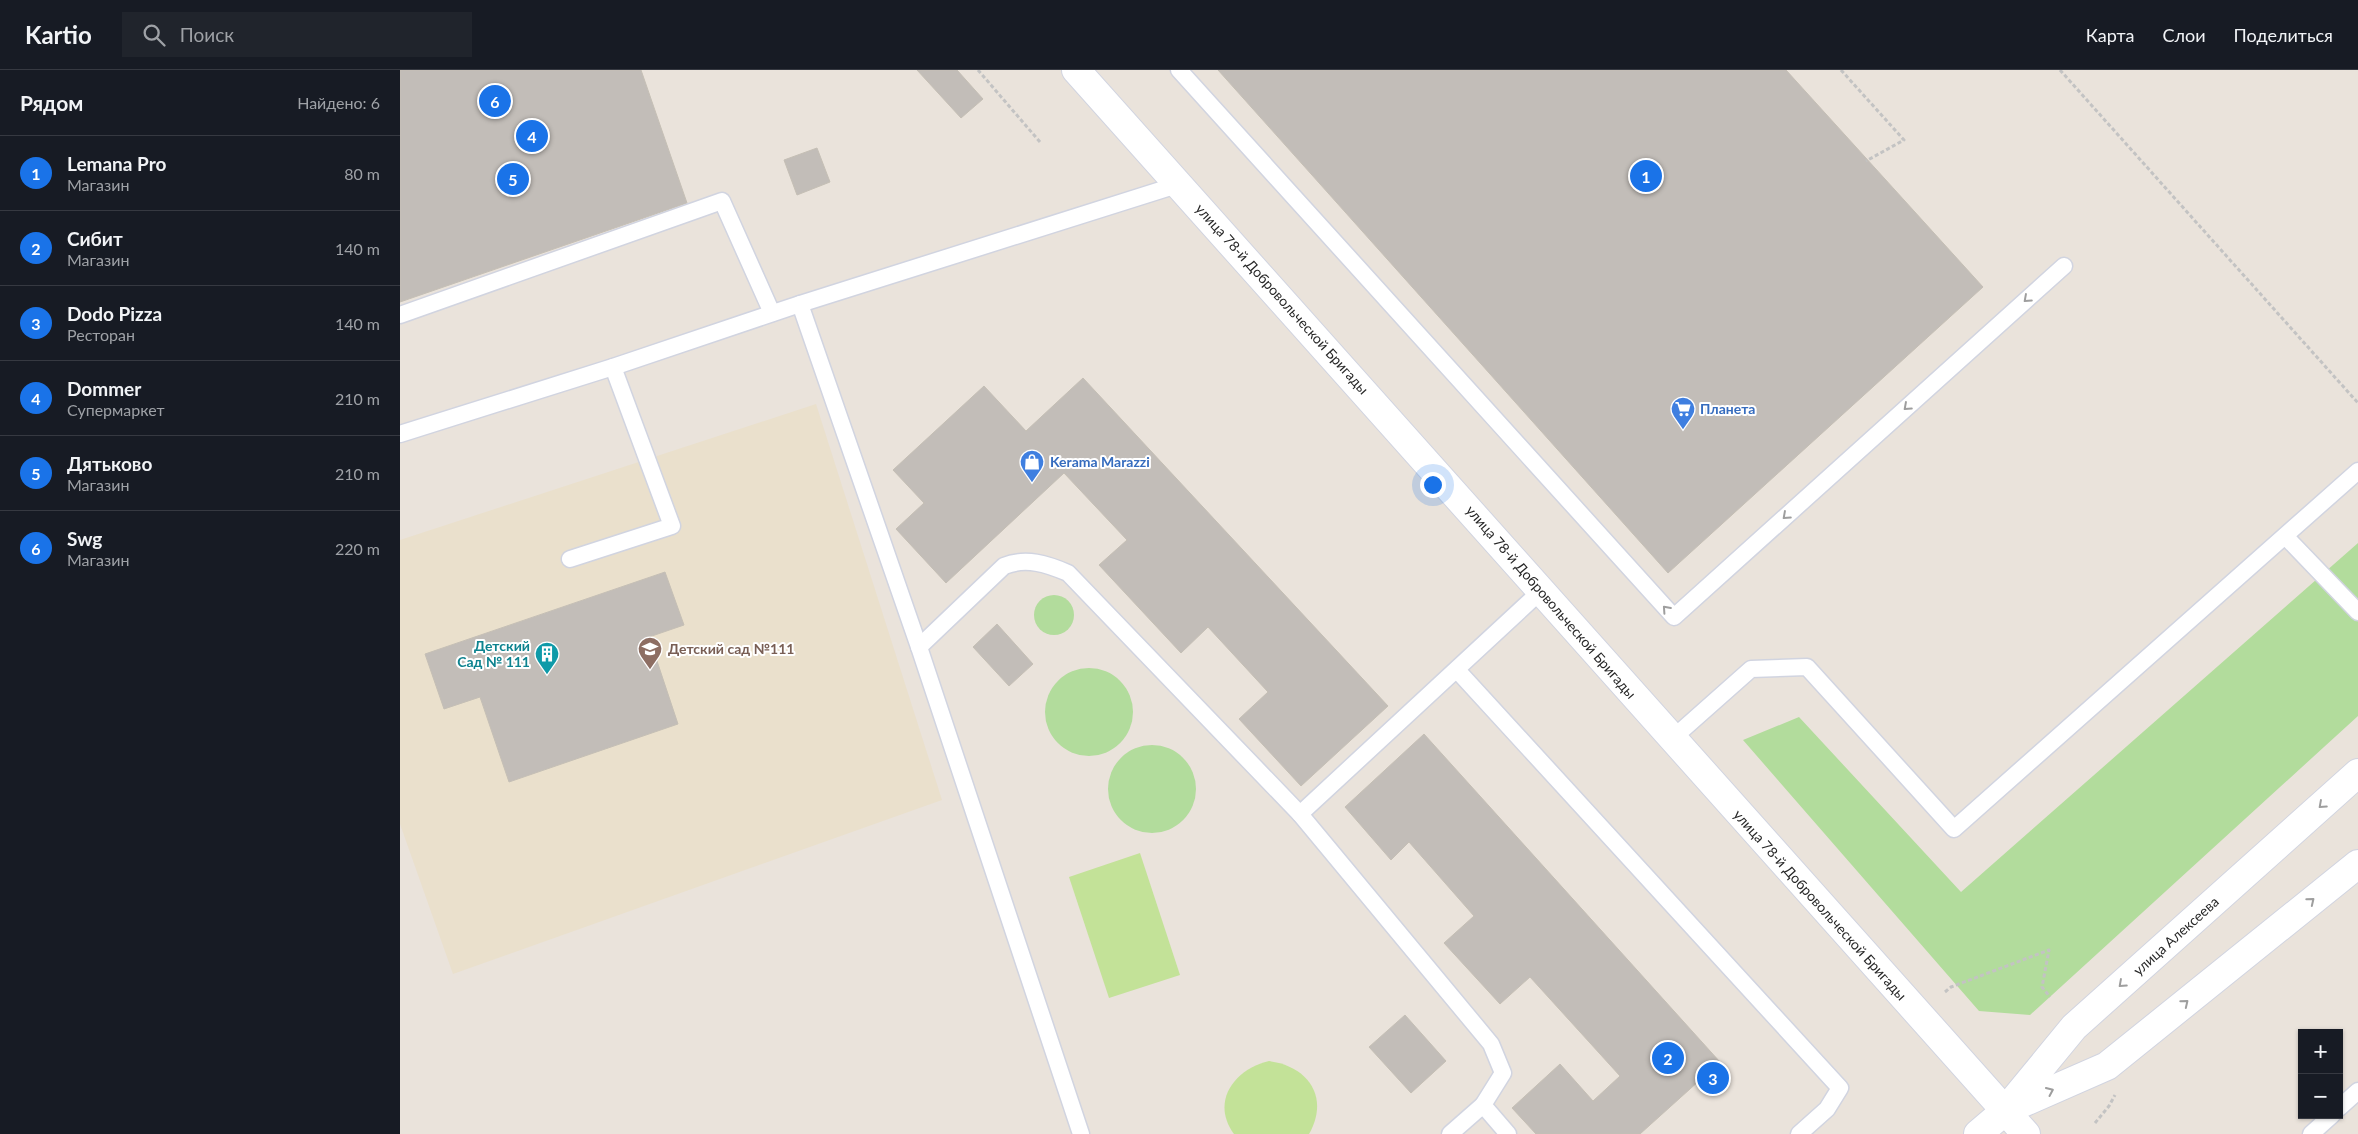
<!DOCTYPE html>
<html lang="ru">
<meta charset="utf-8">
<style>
body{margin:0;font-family:Lato,sans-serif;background:#20242c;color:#f1f3f6}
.controls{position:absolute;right:15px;bottom:15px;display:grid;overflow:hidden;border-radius:0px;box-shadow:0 1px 4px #0004}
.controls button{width:45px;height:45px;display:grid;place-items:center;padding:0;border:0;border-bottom:1px solid #363941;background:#171b24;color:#f1f3f6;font:25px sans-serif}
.you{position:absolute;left:1032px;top:414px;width:18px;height:18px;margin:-12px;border:4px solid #fff;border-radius:50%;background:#1a73e8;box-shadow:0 0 0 8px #1a73e833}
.badge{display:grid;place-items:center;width:32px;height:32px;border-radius:50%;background:#1a73e8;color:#fff;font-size:16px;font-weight:700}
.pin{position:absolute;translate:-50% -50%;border:2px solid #fff;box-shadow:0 1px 5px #0006}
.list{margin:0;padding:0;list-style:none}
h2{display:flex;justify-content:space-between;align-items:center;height:65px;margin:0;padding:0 20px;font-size:21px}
h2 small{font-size:16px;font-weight:400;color:#9ea1a6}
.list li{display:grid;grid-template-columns:32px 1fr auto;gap:15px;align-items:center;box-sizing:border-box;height:75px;padding:0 20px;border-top:1px solid #363941}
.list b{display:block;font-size:19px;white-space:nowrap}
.list p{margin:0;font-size:16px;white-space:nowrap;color:#9ea1a6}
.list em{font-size:16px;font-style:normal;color:#9ea1a6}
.icon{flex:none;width:28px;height:28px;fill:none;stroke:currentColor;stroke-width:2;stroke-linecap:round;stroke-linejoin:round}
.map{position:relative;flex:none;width:1958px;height:1064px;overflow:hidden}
header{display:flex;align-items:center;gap:30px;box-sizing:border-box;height:70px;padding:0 25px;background:#171b24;border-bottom:1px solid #363941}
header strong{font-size:24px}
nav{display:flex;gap:28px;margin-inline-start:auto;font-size:18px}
.search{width:350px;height:45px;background:#20242c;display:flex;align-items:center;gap:12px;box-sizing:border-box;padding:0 18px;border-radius:0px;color:#9ea1a6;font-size:19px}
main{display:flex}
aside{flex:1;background:#171b24}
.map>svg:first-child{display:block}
</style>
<header>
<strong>Kartio</strong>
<div class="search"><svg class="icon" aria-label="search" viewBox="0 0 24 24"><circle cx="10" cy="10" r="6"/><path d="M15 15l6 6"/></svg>Поиск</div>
<nav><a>Карта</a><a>Слои</a><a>Поделиться</a></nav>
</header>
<main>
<aside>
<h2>Рядом<small>Найдено: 6</small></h2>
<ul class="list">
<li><span class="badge">1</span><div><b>Lemana Pro</b><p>Магазин</p></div><em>80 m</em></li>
<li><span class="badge">2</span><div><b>Сибит</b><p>Магазин</p></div><em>140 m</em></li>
<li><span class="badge">3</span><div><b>Dodo Pizza</b><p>Ресторан</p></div><em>140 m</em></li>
<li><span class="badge">4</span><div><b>Dommer</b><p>Супермаркет</p></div><em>210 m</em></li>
<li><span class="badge">5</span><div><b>Дятьково</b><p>Магазин</p></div><em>210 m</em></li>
<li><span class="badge">6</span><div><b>Swg</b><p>Магазин</p></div><em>220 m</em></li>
</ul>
</aside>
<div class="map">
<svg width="1958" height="1064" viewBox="0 0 1958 1064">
<rect width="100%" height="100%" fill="#eae3db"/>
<!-- education -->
<polygon fill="#eae0cc" points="416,334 542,730 53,904 0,754 0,470"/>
<!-- green -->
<g fill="#b2dc9c">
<polygon points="1958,473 1958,646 1630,945 1579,941 1343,670 1399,647 1561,822"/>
<circle cx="654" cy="545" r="20"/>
<circle cx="689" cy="642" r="44"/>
<circle cx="752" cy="719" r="44"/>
</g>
<!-- pitch -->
<g fill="#c3e298">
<polygon points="740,783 780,905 709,928 669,807"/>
<path d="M869,991C908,996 930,1027 909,1064H834C810,1031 835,999 869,991Z"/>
</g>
<!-- building -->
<g fill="#c2bdb8" stroke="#c5bfb5">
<polygon points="0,0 241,0 287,133 0,232"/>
<polygon points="517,0 557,0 583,29 561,48"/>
<polygon points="818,0 1386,0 1583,217 1268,503"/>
<polygon points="417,78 430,112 397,125 384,90"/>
<polygon points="683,308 988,636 901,716 839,649 868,622 808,557 781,583 699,495 727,470 664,403 546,513 496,459 524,433 493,400 584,316 626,361"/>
<polygon points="265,502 284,555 249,567 278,654 109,712 80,627 44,639 25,584"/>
<polygon points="597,554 633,594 609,616 573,577"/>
<polygon points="1024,664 1320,992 1240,1064 1136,1064 1112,1038 1160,994 1193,1031 1220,1006 1130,907 1100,934 1044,873 1074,846 1009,772 991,790 945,737"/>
<polygon points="1005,945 1046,991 1011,1023 969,977"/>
</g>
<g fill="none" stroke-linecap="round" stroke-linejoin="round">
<defs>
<g id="lane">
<polyline points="779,0 1274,547 1664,196"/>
<polyline points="400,234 519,577 681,1064"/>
<polyline points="0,245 322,131 372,243"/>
<polyline points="0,364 213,297 400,234 780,114"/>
<polyline points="1885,466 1958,542"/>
<polyline points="170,489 272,456 213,297"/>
<path d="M519,577L604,496C626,487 647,494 668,503L900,744L1091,974L1103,1003L1083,1035"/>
<polyline points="1057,600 1440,1018 1427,1039 1399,1064"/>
<polyline points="1272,669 1351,599 1407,597 1554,759 1958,401"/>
<polyline points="900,744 1142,520"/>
<polyline points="1939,1038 1958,1021"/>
<polyline points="1050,1064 1083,1035 1108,1064"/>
<polyline points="1911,1064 1932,1045"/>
</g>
<g id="secondary">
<polyline points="676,0 1626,1064"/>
<polyline points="1609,1039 1707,996 1958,794"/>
<polyline points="1578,1064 1605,1041 1674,957 1958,703"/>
</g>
</defs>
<!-- lane casing -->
<use href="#lane" stroke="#d1d4e0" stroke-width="19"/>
<!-- secondary casing -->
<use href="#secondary" stroke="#d1d4e0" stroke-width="30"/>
<!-- path -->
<g stroke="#c3c3c3" stroke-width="3" stroke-dasharray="4 2.5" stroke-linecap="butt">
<polyline points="578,0 640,72"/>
<polyline points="1441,0 1504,70 1466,91"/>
<polyline points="1660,0 1958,333"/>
<polyline points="1545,922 1551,917 1649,880 1642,917 1650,927"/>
<polyline points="1695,1053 1709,1036 1715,1025"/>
</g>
<!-- lane -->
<use href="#lane" stroke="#fff" stroke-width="16"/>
<!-- secondary -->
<use href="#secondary" stroke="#fff" stroke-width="28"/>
</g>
<!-- one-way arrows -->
<defs><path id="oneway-chevron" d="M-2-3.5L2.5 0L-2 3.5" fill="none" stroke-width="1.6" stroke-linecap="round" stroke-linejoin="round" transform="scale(1.25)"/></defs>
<g stroke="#9e9e9e">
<use href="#oneway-chevron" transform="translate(1627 229) rotate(138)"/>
<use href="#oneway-chevron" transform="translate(1507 337) rotate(138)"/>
<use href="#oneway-chevron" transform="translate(1386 446) rotate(138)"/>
<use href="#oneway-chevron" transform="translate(1266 539) rotate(-132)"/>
<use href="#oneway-chevron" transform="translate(1922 735) rotate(138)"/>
<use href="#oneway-chevron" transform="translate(1911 831) rotate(-39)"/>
<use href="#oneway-chevron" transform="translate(1722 914) rotate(138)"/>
<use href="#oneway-chevron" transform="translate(1785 933) rotate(-39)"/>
<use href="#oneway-chevron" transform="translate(1650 1021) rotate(-24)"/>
</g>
<!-- icons -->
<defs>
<symbol id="supermarket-pin" viewBox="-11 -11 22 30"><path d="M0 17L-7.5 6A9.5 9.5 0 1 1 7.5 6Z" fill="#3f7fe0" stroke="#fff"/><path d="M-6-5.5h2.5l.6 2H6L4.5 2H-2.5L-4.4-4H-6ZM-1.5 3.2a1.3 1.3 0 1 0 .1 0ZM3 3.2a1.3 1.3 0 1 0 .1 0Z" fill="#fff"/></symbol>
<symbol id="shop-pin" viewBox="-11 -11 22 30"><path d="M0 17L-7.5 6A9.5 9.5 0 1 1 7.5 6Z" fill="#3f7fe0" stroke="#fff"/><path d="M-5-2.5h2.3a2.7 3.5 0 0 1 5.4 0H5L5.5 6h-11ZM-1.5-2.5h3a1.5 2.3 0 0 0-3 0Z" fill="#fff"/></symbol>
<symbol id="school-pin" viewBox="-11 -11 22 30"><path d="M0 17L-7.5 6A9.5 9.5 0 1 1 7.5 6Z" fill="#8d6e63" stroke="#fff"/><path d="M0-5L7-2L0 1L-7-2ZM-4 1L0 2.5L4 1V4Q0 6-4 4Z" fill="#fff"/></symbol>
<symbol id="building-pin" viewBox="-11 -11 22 30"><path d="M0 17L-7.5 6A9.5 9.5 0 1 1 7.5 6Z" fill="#0f9aa8" stroke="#fff"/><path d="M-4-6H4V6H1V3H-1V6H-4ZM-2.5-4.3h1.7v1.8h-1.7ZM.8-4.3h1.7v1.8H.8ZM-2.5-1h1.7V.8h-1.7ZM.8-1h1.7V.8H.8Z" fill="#fff"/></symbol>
</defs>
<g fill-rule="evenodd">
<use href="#supermarket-pin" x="1269" y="325" width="28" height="38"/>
<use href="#shop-pin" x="618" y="378" width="28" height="38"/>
<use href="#school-pin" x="236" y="565" width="28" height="38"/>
<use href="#building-pin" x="133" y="570" width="28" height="38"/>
</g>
<g text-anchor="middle" stroke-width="4" stroke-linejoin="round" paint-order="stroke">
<!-- street labels -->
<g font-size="14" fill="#282828" stroke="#fff">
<text transform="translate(882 229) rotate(48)" y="5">улица 78-й Добровольческой Бригады</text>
<text transform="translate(1151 532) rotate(49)" y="5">улица 78-й Добровольческой Бригады</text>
<text transform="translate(1420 835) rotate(48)" y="5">улица 78-й Добровольческой Бригады</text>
<text transform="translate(1776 866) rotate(-42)" y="5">улица Алексеева</text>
</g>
<!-- shop labels -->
<g font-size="14" font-weight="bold" fill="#366cbe" stroke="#fff" text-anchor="start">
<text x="1300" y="344">Планета</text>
<text x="650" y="397">Kerama Marazzi</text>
</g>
<!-- culture labels -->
<g font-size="14" font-weight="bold" fill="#0d838f" stroke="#fff" text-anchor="end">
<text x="130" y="581">Детский<tspan x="130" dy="16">Сад № 111</tspan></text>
</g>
<!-- education labels -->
<g font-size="14" font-weight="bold" fill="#785e54" stroke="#fff" text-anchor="start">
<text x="268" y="584">Детский сад №111</text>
</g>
</g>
</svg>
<div class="controls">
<button>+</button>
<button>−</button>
</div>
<div class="you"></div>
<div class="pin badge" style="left:1246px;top:106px">1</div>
<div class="pin badge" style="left:1268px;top:988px">2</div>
<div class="pin badge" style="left:1313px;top:1008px">3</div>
<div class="pin badge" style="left:132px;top:66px">4</div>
<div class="pin badge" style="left:113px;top:109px">5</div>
<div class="pin badge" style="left:95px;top:31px">6</div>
</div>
</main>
